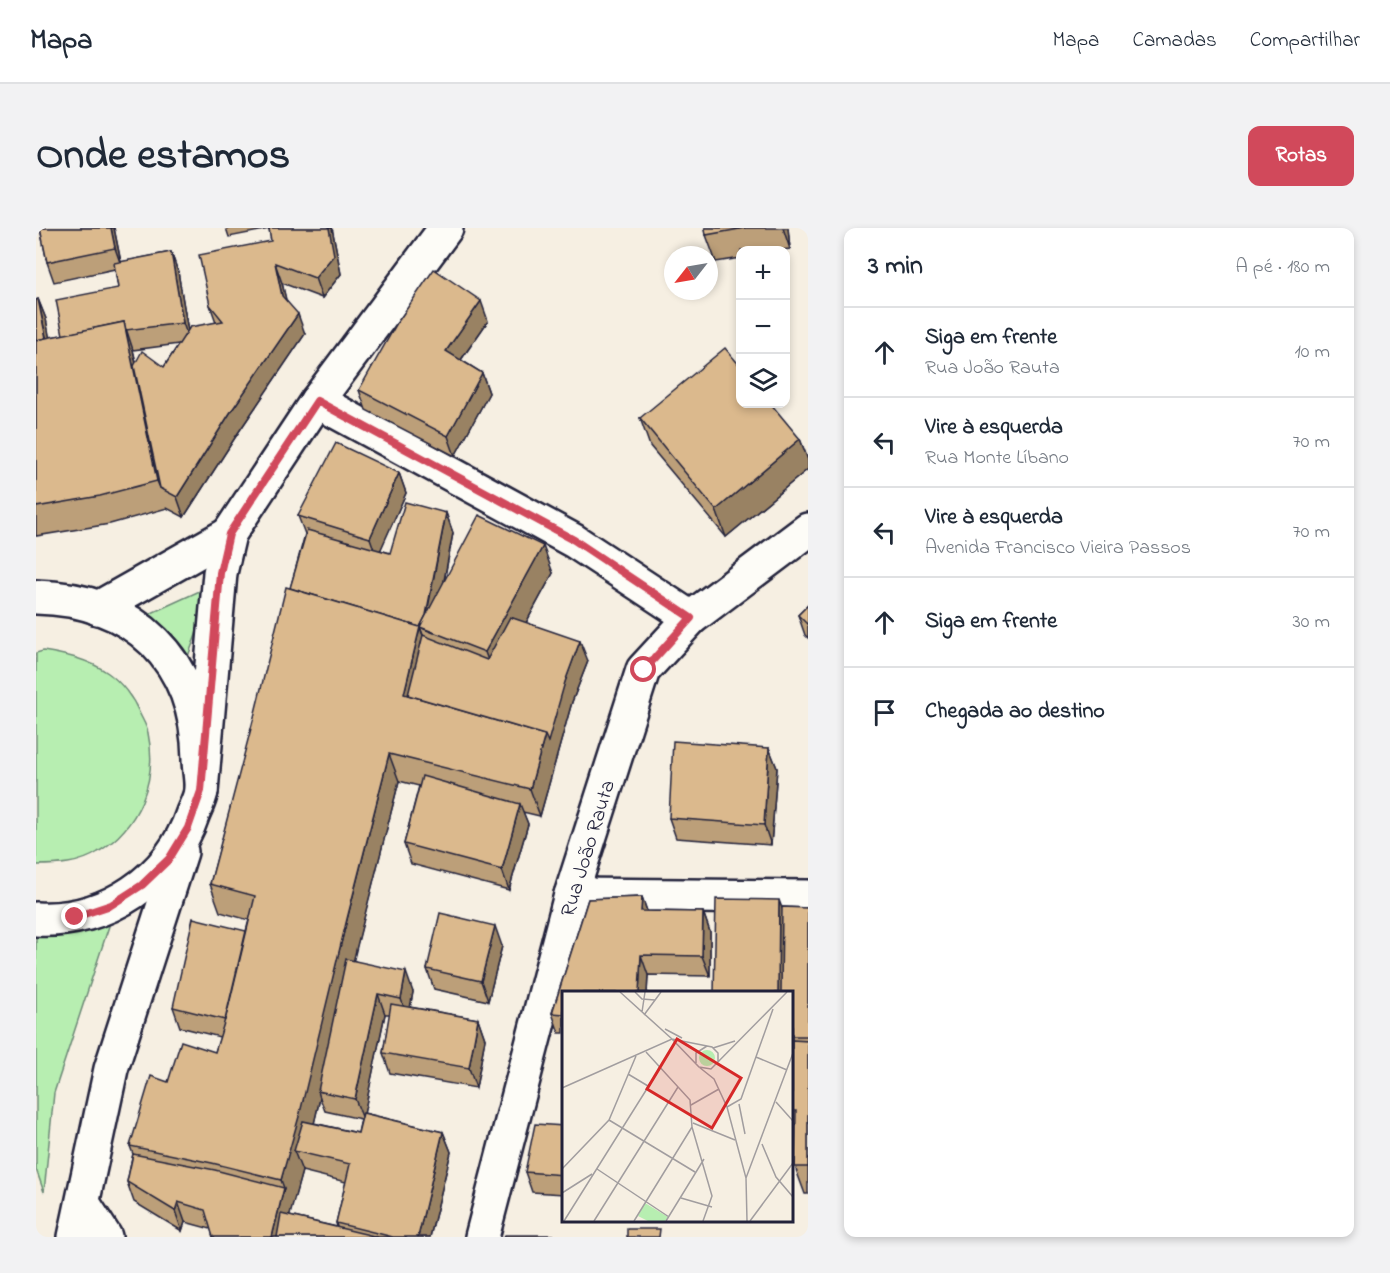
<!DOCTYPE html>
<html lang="pt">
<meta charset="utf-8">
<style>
body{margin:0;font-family:"Indie Flower",sans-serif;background:#f2f2f3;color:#1f2937}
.controls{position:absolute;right:18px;top:18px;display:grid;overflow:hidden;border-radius:12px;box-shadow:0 3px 9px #0003}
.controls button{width:54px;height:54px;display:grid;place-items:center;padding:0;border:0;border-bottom:2px solid #e0e1e3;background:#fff;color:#1f2937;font:30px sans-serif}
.compass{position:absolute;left:628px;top:18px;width:54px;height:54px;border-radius:50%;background:#fff;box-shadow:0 3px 9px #0003;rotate:239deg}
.stop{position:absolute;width:18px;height:18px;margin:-14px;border:4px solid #d1495b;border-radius:50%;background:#fff}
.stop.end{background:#d1495b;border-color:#fff;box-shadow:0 2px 6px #0008}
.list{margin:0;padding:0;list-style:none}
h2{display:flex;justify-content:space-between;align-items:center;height:78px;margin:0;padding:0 24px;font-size:26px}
h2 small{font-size:20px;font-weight:400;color:#747a83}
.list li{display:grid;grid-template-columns:39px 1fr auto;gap:18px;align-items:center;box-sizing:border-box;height:90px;padding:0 24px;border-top:2px solid #e0e1e3}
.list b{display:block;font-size:22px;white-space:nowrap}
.list p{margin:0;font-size:20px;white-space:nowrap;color:#747a83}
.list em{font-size:20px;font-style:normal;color:#747a83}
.icon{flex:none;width:33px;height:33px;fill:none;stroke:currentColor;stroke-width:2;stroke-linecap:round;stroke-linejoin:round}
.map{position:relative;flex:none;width:772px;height:1009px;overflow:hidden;border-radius:12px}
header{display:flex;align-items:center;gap:36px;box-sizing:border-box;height:84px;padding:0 30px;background:#fff;border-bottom:2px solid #e0e1e3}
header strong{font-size:28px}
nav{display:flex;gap:33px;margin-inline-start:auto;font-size:21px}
.intro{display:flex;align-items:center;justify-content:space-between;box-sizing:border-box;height:144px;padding:0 36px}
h1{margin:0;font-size:42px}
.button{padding:15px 27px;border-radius:12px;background:#d1495b;color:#fff;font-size:21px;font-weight:700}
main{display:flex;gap:36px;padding:0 36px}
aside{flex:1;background:#fff;border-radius:12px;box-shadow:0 3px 9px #0003}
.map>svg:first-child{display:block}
</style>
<header>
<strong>Mapa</strong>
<nav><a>Mapa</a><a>Camadas</a><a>Compartilhar</a></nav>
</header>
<div class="intro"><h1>Onde estamos</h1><a class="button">Rotas</a></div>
<main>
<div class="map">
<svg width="772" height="1009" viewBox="0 0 772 1009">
<rect width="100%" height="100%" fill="#f6efe2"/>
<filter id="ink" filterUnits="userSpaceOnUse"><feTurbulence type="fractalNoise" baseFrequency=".0167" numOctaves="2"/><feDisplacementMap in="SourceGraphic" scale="12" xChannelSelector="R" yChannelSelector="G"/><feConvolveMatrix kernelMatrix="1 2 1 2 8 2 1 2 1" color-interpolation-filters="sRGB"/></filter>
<g filter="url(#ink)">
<!-- green -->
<g fill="#b7eeb1" stroke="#6c8876" stroke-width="1.5">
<polygon points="179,356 148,439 98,393"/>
<path d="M7,423C31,427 52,431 72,445C85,454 97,470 103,484C106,491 111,498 112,505C122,552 103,599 62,624C44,636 21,637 0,637V425Z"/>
<polygon points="76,689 18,865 8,964 0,941 0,706 23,707"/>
</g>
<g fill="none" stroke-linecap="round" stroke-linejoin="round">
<defs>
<g id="minor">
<polyline points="281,173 538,313 655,390"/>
<polyline points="535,667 772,669"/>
<polyline points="446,1009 535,667 607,442 655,390 772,302"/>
</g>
<g id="secondary">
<path d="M0,369C99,371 161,432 163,531C163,541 166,553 165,563C164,570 160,578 157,585C135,651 70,695 0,691"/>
<polyline points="62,380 193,306"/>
<polyline points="165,563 184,345 193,306 281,173 410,0"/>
<polyline points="47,975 69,1009"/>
<polyline points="39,1009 75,841 145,624"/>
</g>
</defs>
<!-- minor casing -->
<use href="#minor" stroke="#22223b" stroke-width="38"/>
<!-- secondary casing -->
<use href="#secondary" stroke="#22223b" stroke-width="38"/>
<!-- minor -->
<use href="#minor" stroke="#fdfcf7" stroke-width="33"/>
<!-- secondary -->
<use href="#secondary" stroke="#fdfcf7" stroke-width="33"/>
</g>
<!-- wall -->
<g fill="#bc9f79" stroke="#22223b" stroke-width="1.5" fill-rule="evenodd">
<path d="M4,0H78L85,34L135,24L142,44L152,103L180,94L174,77L235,13L233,1L193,9L190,0H296L305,46L286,70L246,55L250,73L269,106L202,205L148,289L131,280L74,296L0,308V72L2,71L10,91L13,109L27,107L82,60L79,41L18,54L11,34ZM143,116L128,139L100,134L97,122Z"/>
<polygon points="669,0 752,0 754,21 745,22 705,22 705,30 680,34 670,7"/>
<polygon points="452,93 425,132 446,145 453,165 419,228 330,182 323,162"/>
<polygon points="604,190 764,211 772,232 772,241 690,309 614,218"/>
<path d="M363,245L370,265L344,322L354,325L410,285L417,305L408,354L517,345L490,395L552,433L536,474L504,588L487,584L492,596L473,662L375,636L368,616L383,558L363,553L317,732L377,764L374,779L442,791L449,811L440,860L354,845L347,825L354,786H349L328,885L407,904L415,924L394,1009H177L175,1001L149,994L146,1003L98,974L91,954L97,926L94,918L132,854L179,824L184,809L144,799L137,779L210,703L213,692L184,684L174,656L269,306L262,288ZM284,870L289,883L325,891L322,905L278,895ZM266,943L310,954L300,995L301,999L253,988Z"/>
<polygon points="772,377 772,410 769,407 762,387"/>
<polygon points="733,520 741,540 735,617 640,610 633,590"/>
<polygon points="606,669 611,683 667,684 674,704 674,748 612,747 611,765 528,765 528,805 523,805 516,785 552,671"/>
<polygon points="746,679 772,680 772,966 769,966 759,939 760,910 757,910 756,908 756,765"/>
<polygon points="466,718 452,773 398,761 391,741"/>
<polygon points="528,898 528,966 496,964 489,944"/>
</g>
<!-- shaded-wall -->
<g fill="#998263" stroke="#22223b" stroke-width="1.5">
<polygon points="75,0 78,0 86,40 79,20"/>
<polygon points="293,0 296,0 305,46 286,70 279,50"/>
<polygon points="747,0 752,0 754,21"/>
<polygon points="135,24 142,44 154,115 147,95"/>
<polygon points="239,35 246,55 254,88 246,68"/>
<polygon points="2,71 10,91 19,138 12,118"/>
<polygon points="445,73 452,93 417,143 410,123"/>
<polygon points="262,86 269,106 202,205 148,289 141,269 194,185"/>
<polygon points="88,94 97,122 127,262 124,260 121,253"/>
<polygon points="446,145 453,165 419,228 412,208"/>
<polygon points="764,211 772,232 772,241 690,309 680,282"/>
<polygon points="363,245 370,265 341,330 334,310"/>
<polygon points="410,285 417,305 398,405 388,401"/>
<polygon points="507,318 517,345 459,452 449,424"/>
<polygon points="384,399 394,427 382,477 368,466"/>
<polygon points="544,413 552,433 536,474 504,588 494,561 509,507"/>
<polygon points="733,520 741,540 735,617 728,597"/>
<polygon points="353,526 363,553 321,718 286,864 282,863 284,870 274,913 258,923 266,943 248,1009 236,1009 248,960 245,952"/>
<polygon points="484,576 492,596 473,662 466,642"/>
<polygon points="606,669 613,689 605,683"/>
<polygon points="743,672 753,699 752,765 742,765"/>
<polygon points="667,684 674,704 674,748 666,728"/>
<polygon points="459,698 466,718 452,773 445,753"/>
<polygon points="605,727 612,747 611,765 603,765"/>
<polygon points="370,744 377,764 372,791 365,771"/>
<polygon points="342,766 349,786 327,891 319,871"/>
<polygon points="442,791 449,811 440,860 433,840"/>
<polygon points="407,904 415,924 394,1009 382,1009"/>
<polygon points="142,974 149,994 146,1003 139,983"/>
</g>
<!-- building -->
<g fill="#dbb98d" stroke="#22223b" stroke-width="1.5">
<polygon points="4,0 75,0 79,20 11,34"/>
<polygon points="233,0 293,0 298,27 279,50 239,35 246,68 262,86 194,185 141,269 124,260 98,138 106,123 128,139 154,99 187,93 174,77 163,27 235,13"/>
<polygon points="669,0 709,0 670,7"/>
<polygon points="135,24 147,95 90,102 88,94 27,107 20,72 82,60 78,35"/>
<polygon points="398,41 445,73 410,123 446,145 412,208 323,162 361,95"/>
<polygon points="2,71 10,110 0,112 0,72"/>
<polygon points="88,94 121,253 64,268 0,279 0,112"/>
<polygon points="689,120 705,139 705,176 735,176 764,211 680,282 604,190"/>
<polygon points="300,215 363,245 334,310 262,288"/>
<polygon points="369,274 410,285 390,387 384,399 387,407 384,399 254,360 271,302 354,325"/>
<polygon points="443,287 507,318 449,424 384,399"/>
<polygon points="250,359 384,399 368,466 509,507 494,561 353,526 311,691 264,885 245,952 176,935 94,918 115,848 132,854 145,813 179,824 191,785 219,668 174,656 218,489"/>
<polygon points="772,377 772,397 762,387"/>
<polygon points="474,389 544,413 529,454 512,514 509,507 372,467 387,407 451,432"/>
<polygon points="637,513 733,520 728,597 633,590"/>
<polygon points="386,548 484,576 466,642 368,616"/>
<polygon points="606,669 605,683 667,684 666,728 605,727 603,765 528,765 528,786 516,785 552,671"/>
<polygon points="680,671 743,672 742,765 678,765"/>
<polygon points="746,679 772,680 772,808 756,808 756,765 745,765"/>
<polygon points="404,685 459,698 445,753 391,741"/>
<polygon points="157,690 210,703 189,792 137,779"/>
<polygon points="310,731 370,744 365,771 342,766 319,871 282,863"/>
<polygon points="355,776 442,791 433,840 347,825"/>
<polygon points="756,812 772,813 772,939 759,939 760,883 756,883"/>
<polygon points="327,885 407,904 382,1009 357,1009 300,995 314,936 258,923 267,893 322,905"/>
<polygon points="499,896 528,898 528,947 489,944"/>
<polygon points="97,926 179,942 248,960 236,1009 177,1009 169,982 142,974 139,983 91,954"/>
<polygon points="245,986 342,1009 241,1009"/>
<polygon points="591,1001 624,1001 623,1009 591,1009"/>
<polygon points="469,1007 517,1007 516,1009 468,1009"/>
</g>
</g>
<g fill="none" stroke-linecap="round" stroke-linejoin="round" filter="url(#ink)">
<!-- route -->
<polyline stroke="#d1495b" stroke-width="8" points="39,689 75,677 106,657 133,631 152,600 165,563 184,345 193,306 281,173 538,312 655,390 608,442"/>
</g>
<g text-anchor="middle" stroke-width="4.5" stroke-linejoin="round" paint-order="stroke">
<!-- street labels -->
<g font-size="21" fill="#22223b" stroke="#fdfcf7">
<text transform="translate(551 620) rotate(-73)" y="7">Rua João Rauta</text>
</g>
</g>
<!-- overview -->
<g transform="translate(526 763)">
<rect width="231" height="231" fill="#f6efe2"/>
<path d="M137 67a8 8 0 1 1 16 0a8 8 0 1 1-16 0ZM83,212L106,226L103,230H86L76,225Z" fill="#b7eeb1"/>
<path fill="none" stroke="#a19d9f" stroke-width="1.5" d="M58,1L110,48M73,1L80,8L93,9M80,21L83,1M82,24L99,1M103,38L120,47M110,48L137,76L149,78L225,1M151,57L173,50M84,61L128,109L130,136L150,205L141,230M194,66L225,79M134,72V62L145,55M137,76L152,88L165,116L184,187L185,230M66,83L86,95M0,97L110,48L150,56L156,62V71M214,111L231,130M177,113L183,143M129,114L157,98M165,116L179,108L211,18M47,129L133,181M131,132L173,149M200,153L214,186L231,206M0,178L47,129L74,65M35,178L107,226M184,187L231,62M0,202L30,183M119,207L150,216M2,230L98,77M32,230L116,96M72,230L130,136M104,230L142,168M188,230L231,172"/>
<path fill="#d62828" fill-opacity="0.15" stroke="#d62828" stroke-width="3" d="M115,48L179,87L150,137L85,98Z"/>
<rect width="231" height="231" fill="none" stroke="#22223b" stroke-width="3"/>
</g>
</svg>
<div class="controls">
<button>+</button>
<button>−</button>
<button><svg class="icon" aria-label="layers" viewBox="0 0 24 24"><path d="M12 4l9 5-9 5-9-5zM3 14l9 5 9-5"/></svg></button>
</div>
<svg class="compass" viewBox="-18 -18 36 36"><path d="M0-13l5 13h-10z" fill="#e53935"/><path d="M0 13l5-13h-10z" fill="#747a83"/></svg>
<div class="stop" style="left:608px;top:442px"></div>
<div class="stop end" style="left:39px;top:689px"></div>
</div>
<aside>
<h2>3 min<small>A pé · 180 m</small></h2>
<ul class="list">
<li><svg class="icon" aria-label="ahead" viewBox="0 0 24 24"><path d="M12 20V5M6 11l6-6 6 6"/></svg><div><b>Siga em frente</b><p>Rua João Rauta</p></div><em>10 m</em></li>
<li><svg class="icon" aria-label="left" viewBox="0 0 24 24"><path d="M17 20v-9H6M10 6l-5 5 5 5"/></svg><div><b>Vire à esquerda</b><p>Rua Monte Líbano</p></div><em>70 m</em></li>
<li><svg class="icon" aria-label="left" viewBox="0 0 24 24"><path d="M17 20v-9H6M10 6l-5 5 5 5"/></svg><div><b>Vire à esquerda</b><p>Avenida Francisco Vieira Passos</p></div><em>70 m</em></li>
<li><svg class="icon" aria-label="ahead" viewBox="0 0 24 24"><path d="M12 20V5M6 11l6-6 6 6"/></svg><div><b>Siga em frente</b></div><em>30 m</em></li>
<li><svg class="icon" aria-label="arrive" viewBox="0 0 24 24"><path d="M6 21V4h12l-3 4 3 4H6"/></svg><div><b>Chegada ao destino</b></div></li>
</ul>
</aside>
</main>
